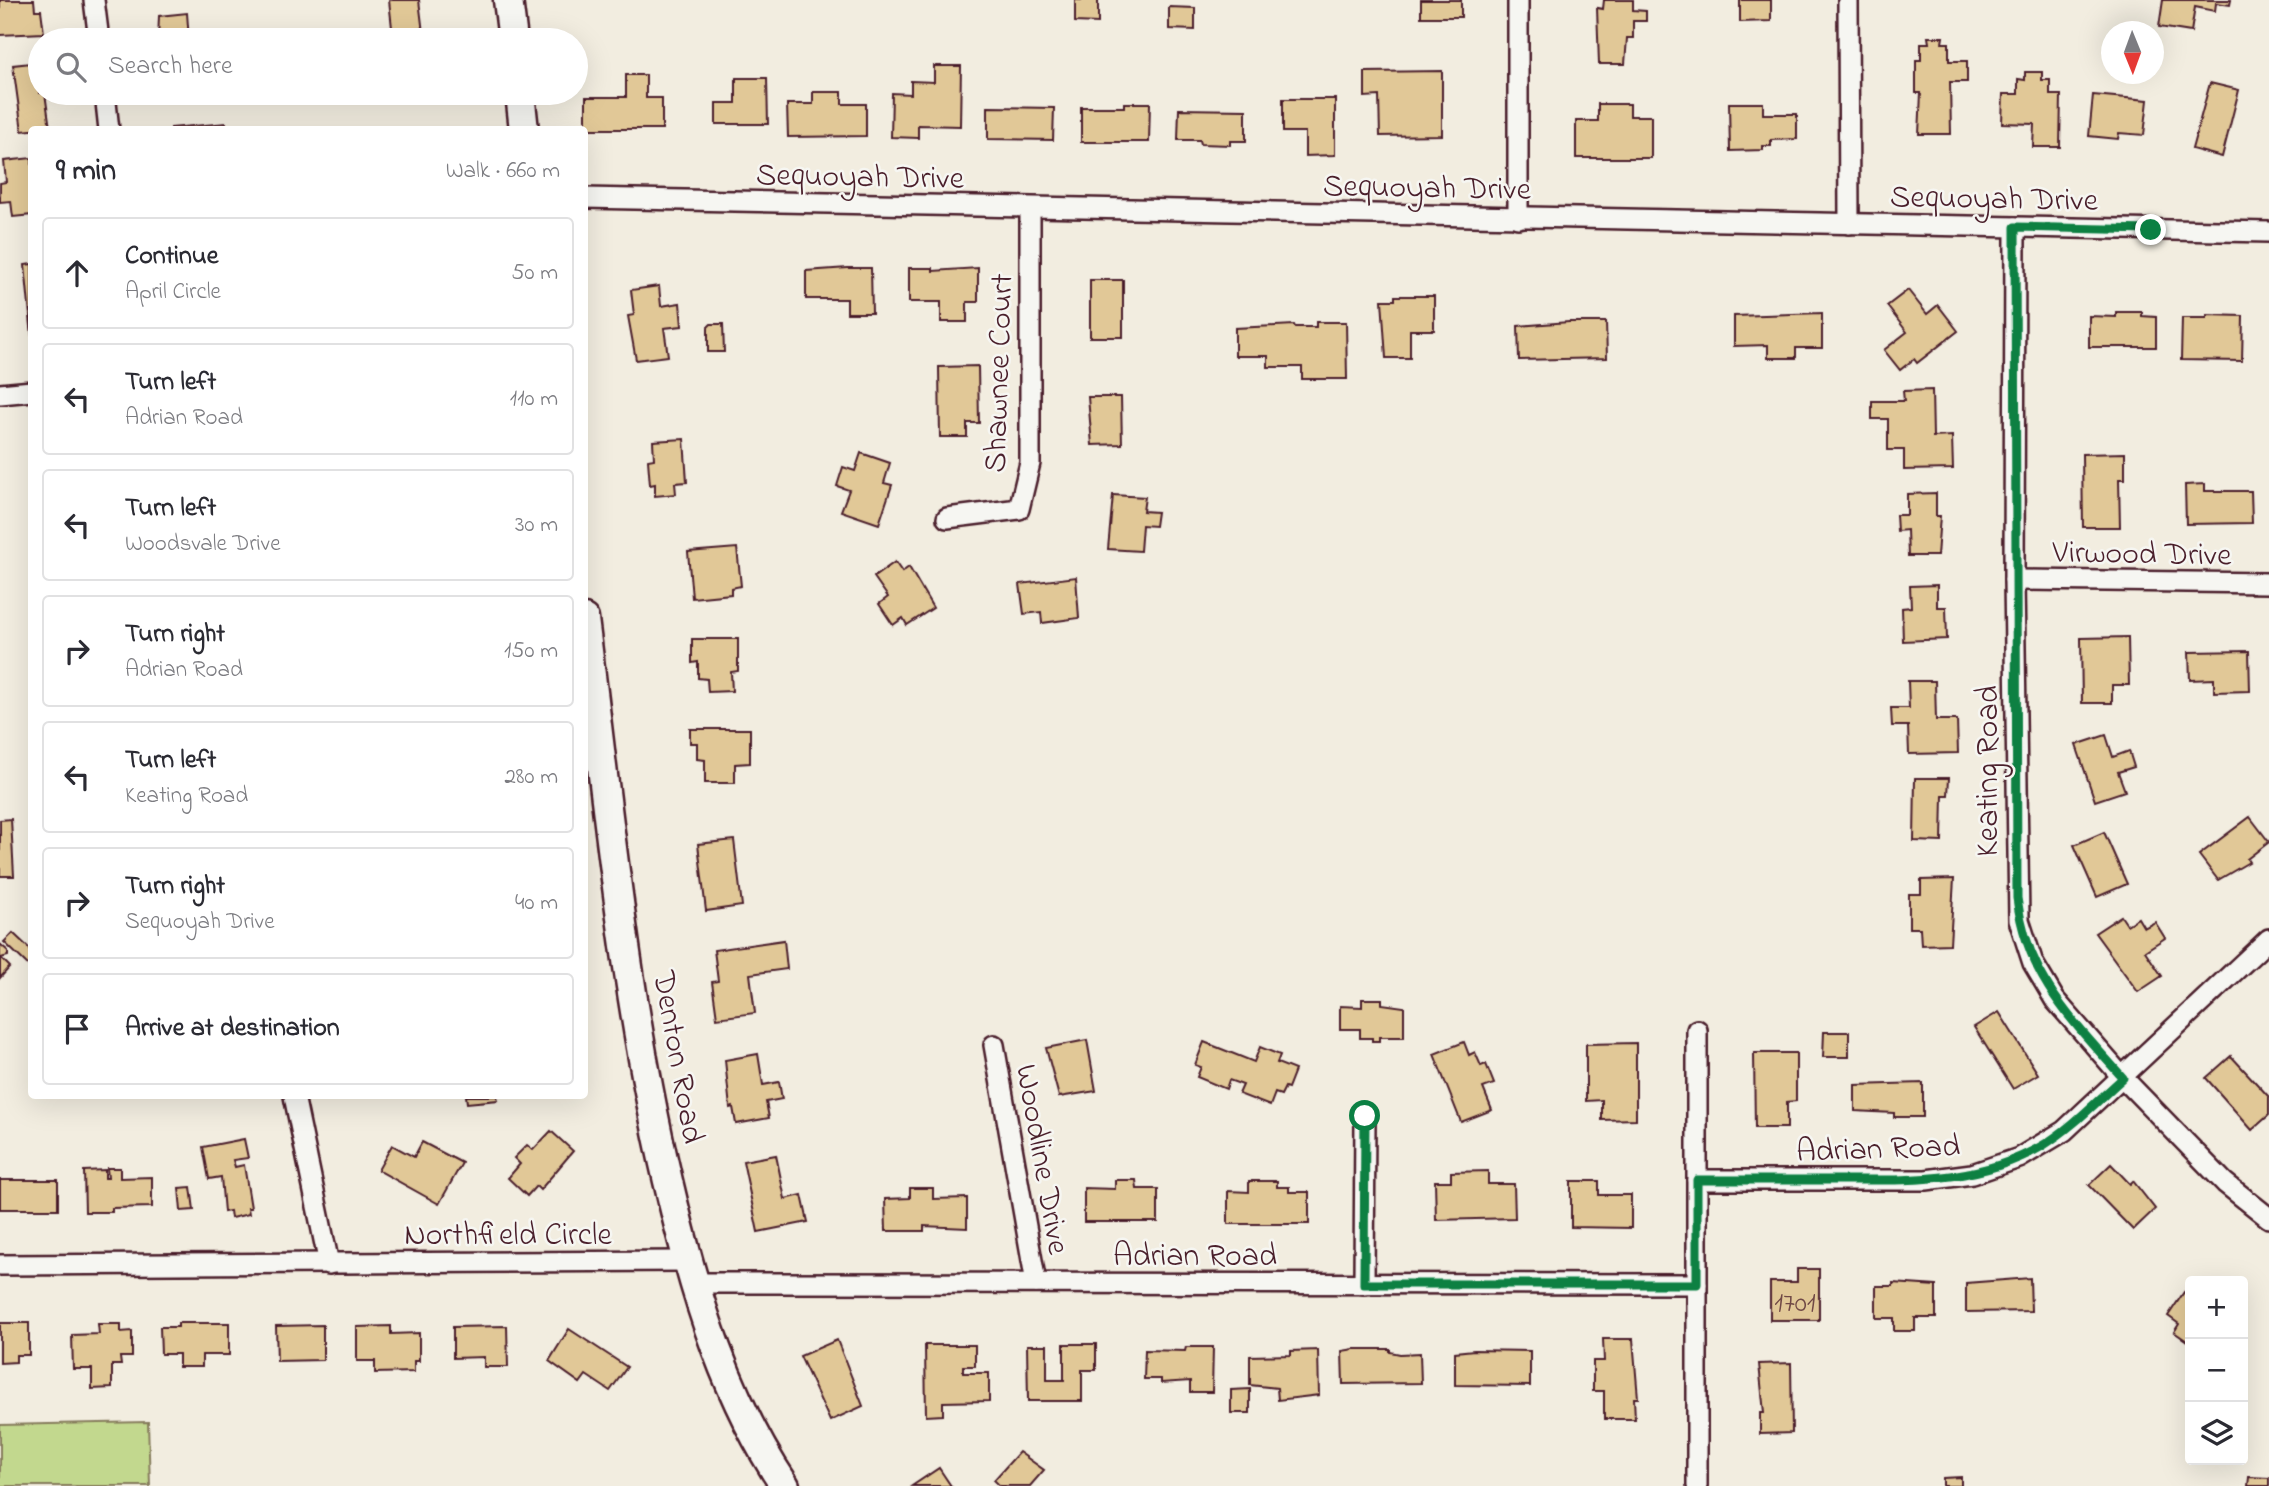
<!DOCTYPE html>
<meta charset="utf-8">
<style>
body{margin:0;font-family:"Indie Flower",sans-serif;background:#f2f2f3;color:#2b2b33}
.controls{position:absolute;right:21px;bottom:21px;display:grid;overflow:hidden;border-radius:7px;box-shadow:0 7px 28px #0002}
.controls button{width:63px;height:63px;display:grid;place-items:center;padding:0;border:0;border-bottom:2px solid #e1e1e2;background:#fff;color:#2b2b33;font:35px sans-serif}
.compass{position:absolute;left:2101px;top:21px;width:63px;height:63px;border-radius:50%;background:#fff;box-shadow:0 7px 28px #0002;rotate:179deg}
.stop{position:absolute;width:21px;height:21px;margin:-16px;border:5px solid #0b8043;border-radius:50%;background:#fff}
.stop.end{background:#0b8043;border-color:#fff;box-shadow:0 2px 7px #0008}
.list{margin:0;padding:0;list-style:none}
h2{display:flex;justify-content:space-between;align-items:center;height:91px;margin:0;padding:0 28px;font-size:30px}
h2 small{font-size:23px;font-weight:400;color:#7c7c81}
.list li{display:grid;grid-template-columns:46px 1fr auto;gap:21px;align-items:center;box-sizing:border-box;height:112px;margin:0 14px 14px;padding:0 14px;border:2px solid #e1e1e2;border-radius:7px}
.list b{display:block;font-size:26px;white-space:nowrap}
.list p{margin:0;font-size:23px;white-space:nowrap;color:#7c7c81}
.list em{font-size:23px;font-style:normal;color:#7c7c81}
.icon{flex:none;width:38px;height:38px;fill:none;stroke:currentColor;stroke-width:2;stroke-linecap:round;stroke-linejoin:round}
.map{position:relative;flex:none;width:2269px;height:1486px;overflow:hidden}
.search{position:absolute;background:#fff;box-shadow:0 7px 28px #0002;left:28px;top:28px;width:560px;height:77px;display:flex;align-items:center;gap:18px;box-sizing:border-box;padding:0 24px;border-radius:38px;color:#7c7c81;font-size:26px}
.panel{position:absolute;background:#fff;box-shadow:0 7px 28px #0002;left:28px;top:126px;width:560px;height:973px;border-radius:7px}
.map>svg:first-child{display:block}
</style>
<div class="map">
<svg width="2269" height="1486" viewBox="0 0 2269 1486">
<rect width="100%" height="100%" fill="#f2ede0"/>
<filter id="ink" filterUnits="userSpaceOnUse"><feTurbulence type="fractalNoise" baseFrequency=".0143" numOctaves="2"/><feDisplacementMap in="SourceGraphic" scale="14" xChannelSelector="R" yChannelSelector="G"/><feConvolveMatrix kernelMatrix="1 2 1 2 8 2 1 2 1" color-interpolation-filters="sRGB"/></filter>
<g filter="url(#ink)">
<!-- green -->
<polygon fill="#c2d88e" stroke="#867c5c" stroke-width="2" points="148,1422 150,1486 0,1486 0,1425"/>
<!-- building -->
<g fill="#e1c897" stroke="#4a1f2b" stroke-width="2">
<polygon points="0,0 34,0 35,10 41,10 44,33 0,35"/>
<polygon points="389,0 419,0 423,33 393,37"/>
<polygon points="1075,0 1098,0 1098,23 1075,22"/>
<rect x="1421" y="0" width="40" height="17"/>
<polygon points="1604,0 1633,0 1633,10 1646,11 1646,21 1633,21 1633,38 1627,38 1625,64 1599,64 1597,8 1603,9"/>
<polygon points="1740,0 1771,0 1771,21 1740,22"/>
<polygon points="2163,0 2231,0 2230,5 2216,3 2215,11 2195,7 2191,32 2159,27"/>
<polygon points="1169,7 1195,8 1195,30 1169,29"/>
<polygon points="187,13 189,40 158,40 159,16"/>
<polygon points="1928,37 1943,37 1942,43 1949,43 1949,61 1967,61 1967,82 1950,82 1951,134 1919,134 1921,93 1916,93 1916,60 1921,60 1921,43 1929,43"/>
<polygon points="40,62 40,93 45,93 50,128 22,131 13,65"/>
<polygon points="934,66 961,66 960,126 918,125 918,138 891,137 892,93 911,94 911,81 934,82"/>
<polygon points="1442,71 1442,135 1380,136 1379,96 1365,97 1365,72"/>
<polygon points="2025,72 2042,72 2042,80 2050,80 2050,95 2061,95 2060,147 2033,147 2034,124 2002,123 2003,94 2018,94 2018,79 2025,80"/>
<polygon points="626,75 646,75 646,98 662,98 662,129 586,129 586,97 626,97"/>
<polygon points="736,78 767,78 768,124 716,124 716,103 736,103"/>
<polygon points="2210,83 2239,90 2222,157 2192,149"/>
<polygon points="813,92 842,92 842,104 866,104 866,136 788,137 787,104 813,104"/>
<polygon points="2093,95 2148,100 2144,135 2119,133 2118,139 2089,136"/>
<polygon points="1283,99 1335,99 1335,155 1305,156 1305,132 1283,132"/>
<polygon points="1124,103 1150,103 1149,142 1081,142 1081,107 1124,107"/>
<polygon points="1729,103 1763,103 1763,114 1797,114 1797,139 1771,140 1771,146 1763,146 1763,150 1730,151"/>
<polygon points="1598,104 1630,104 1630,116 1651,116 1651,158 1576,158 1576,121 1598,121"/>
<polygon points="988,107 1054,108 1053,140 988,139"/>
<polygon points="1179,109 1246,110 1246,141 1230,141 1230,145 1201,144 1200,140 1178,140"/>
<polygon points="226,123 227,130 171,130 171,128"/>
<polygon points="32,158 32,215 13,217 11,201 0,202 0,183 6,182 4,161"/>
<polygon points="32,264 32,337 25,265"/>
<polygon points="848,268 871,268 872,313 847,313 847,299 806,299 806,271"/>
<polygon points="909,268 933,268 933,271 978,268 978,302 967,302 967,322 941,322 941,302 909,302"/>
<rect x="1090" y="280" width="33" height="57"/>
<polygon points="659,286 661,306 680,303 682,326 664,328 668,356 636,360 628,316 634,315 631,290"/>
<polygon points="1908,290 1927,314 1938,305 1958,331 1917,363 1914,359 1900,370 1884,350 1907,332 1887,306"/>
<polygon points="1395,296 1434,296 1434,330 1410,330 1410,358 1386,358 1382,300 1395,300"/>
<polygon points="2116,312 2142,312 2142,316 2156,317 2156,347 2089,347 2089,316 2116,317"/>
<polygon points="1822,313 1822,348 1796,348 1796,358 1768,358 1768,345 1734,346 1734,316"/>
<polygon points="2207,315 2243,316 2242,361 2181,360 2182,318 2207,318"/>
<polygon points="1316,322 1346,322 1347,379 1302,379 1302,367 1268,367 1268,356 1235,356 1235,328 1294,325 1295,327 1316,327"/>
<polygon points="1569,322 1606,322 1607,358 1519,360 1518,326"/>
<polygon points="711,324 723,324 724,352 708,352 708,327"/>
<polygon points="978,366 979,423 967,423 967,437 940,437 939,367"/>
<polygon points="1932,390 1933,437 1952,436 1953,469 1904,470 1904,450 1888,450 1888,419 1872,419 1872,401 1904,401 1903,391"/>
<polygon points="1088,397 1121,397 1122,444 1092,445"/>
<polygon points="684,439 687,482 675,483 676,494 655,496 655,484 650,485 648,460 654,459 653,441"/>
<polygon points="861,453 890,463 884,483 892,485 879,524 841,511 849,490 837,486 843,467 855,471"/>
<polygon points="2125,453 2125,479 2119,479 2120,527 2083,527 2082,454"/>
<polygon points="2205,484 2205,491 2251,491 2252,523 2186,524 2185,485"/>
<polygon points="1936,493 1936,516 1940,516 1937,556 1908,556 1907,530 1897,531 1896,515 1907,515 1907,494"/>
<polygon points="1113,495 1145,497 1143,511 1157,512 1155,526 1142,525 1140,551 1108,549"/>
<polygon points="737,548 741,586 731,588 731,594 692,598 688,552"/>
<polygon points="895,562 902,572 909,567 933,608 907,625 903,618 893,625 879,604 888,597 874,577"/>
<polygon points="1076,577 1079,618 1042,623 1041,612 1024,614 1020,584"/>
<polygon points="1937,585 1937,607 1946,607 1947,639 1903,641 1902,608 1911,607 1910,586"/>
<polygon points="2128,637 2129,685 2112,685 2112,703 2082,703 2081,638"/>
<polygon points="692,639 738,639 738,671 731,672 732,691 708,692 707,679 698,678 698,662 692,663"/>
<polygon points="2249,651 2250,691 2214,692 2214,679 2190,680 2189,652"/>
<polygon points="1908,681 1935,681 1936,720 1957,720 1958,753 1909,754 1908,726 1892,726 1891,708 1909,708"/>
<polygon points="690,729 750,729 750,763 735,764 735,783 705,783 705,760 697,759 697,743 690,743"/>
<polygon points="2106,735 2113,757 2129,751 2134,767 2118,772 2125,791 2095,801 2076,745"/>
<polygon points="1915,778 1949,778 1948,795 1943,795 1942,842 1914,841"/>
<polygon points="2250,817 2269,842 2247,859 2249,862 2218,880 2199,855"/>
<polygon points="11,819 14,876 0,876 0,820"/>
<polygon points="2104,832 2127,884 2097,897 2074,845"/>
<polygon points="734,840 742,906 706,911 698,844"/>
<polygon points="1954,879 1950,944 1921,945 1920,928 1909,928 1909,894 1921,894 1921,880"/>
<polygon points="2121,916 2127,925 2138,918 2144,928 2155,922 2165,938 2145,951 2162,976 2138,992 2095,933"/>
<polygon points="13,933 32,951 31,968 4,942"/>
<polygon points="784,940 787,969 750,974 755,1013 717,1018 712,982 718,981 714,950"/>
<polygon points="0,944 8,951 8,956 1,958 10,967 0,978"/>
<polygon points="1362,999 1382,999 1382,1004 1404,1007 1404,1037 1380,1037 1380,1041 1372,1041 1372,1038 1360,1038 1360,1029 1340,1029 1340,1006 1362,1007"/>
<polygon points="1999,1012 2038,1074 2013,1089 1974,1027"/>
<polygon points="1824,1032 1849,1032 1849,1057 1823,1057"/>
<polygon points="1087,1040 1096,1091 1059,1097 1046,1048"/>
<polygon points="1204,1042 1254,1062 1260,1047 1280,1055 1277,1063 1295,1070 1288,1088 1285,1087 1281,1095 1275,1093 1270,1106 1239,1094 1243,1085 1229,1080 1226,1089 1197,1077 1201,1067 1195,1065"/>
<polygon points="1464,1042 1469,1055 1475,1052 1481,1066 1486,1064 1494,1084 1483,1088 1492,1110 1461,1122 1434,1054"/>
<polygon points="1636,1043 1636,1119 1602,1120 1602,1100 1586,1101 1586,1044"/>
<polygon points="1754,1053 1796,1053 1796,1101 1787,1102 1787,1128 1755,1128"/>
<polygon points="758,1054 763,1085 779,1082 782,1099 766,1102 769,1118 736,1124 733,1107 730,1108 725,1060"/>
<polygon points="2231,1056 2269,1097 2269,1115 2252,1130 2206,1078"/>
<polygon points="1923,1083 1923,1117 1894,1117 1894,1113 1855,1111 1855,1085"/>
<polygon points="466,1096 497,1096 498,1100 467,1103"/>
<polygon points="551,1131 573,1151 540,1190 536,1186 527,1196 508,1178 520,1164 514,1158 527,1145 533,1150"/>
<polygon points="244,1139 248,1158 233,1160 235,1167 244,1165 251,1208 248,1208 249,1214 231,1218 230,1211 224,1212 221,1177 209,1179 203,1147"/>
<polygon points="422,1142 462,1163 439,1204 378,1170 392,1145 414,1157"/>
<polygon points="776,1155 785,1199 802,1195 808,1222 758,1232 743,1161"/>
<polygon points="2111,1164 2130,1184 2133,1181 2155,1209 2133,1230 2089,1185"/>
<polygon points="107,1168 120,1168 120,1178 152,1177 152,1207 112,1208 112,1212 85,1212 84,1171 105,1170 105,1178 108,1178"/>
<polygon points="1488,1171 1488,1184 1514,1184 1515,1218 1436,1220 1435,1181 1451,1181 1451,1172"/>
<rect x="0" y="1180" width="58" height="29"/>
<polygon points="1115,1180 1136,1180 1137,1189 1158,1189 1158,1222 1084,1222 1084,1188 1115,1189"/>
<polygon points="1249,1181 1277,1181 1277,1187 1289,1187 1289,1192 1309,1192 1309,1224 1228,1224 1228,1191 1249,1192"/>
<polygon points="1571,1181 1599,1181 1599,1195 1631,1195 1631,1228 1571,1227"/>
<polygon points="191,1187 194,1210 181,1211 179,1188"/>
<polygon points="910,1188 933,1188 933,1199 967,1198 967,1228 924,1226 924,1231 886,1231 885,1199 910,1198"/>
<polygon points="1797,1269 1819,1269 1819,1320 1770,1320 1770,1282 1797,1282"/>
<polygon points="2030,1278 2031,1311 1966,1312 1966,1283"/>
<polygon points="1893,1283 1936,1286 1936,1318 1915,1318 1915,1331 1894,1331 1894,1318 1876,1318 1876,1286 1893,1286"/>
<polygon points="2184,1292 2190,1296 2190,1343 2174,1332 2179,1324 2168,1316"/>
<polygon points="0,1323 29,1323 29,1355 16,1355 16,1362 0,1363"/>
<polygon points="178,1323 229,1323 229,1355 202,1355 202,1367 179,1367 179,1354 161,1354 160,1327 178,1327"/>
<polygon points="98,1324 121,1324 121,1332 132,1331 132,1357 120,1357 121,1365 112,1365 112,1388 92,1389 92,1369 73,1369 72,1335 99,1334"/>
<polygon points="323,1325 323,1360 277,1361 276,1326"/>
<polygon points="391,1326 391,1334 419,1333 419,1361 414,1361 414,1372 375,1373 375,1361 357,1361 357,1327"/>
<polygon points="507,1326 508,1367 484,1367 484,1357 453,1358 453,1327"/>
<polygon points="569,1329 627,1367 610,1391 586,1375 580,1383 549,1361"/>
<polygon points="1603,1339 1633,1339 1638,1398 1634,1398 1635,1419 1604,1419 1604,1391 1593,1391 1593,1361 1604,1361"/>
<polygon points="837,1340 863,1406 830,1421 800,1356"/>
<polygon points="1064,1344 1096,1344 1096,1370 1082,1370 1082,1401 1028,1401 1027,1345 1047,1345 1047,1380 1064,1380"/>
<polygon points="925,1345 975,1345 975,1366 963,1366 963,1373 989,1373 989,1401 943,1402 943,1415 926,1416"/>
<polygon points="1186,1347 1213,1347 1212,1392 1190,1392 1190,1381 1161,1383 1161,1379 1144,1379 1145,1350 1185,1351"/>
<polygon points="1354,1349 1390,1349 1390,1352 1400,1354 1420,1353 1421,1383 1343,1384 1342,1351"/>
<polygon points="1318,1350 1319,1395 1278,1400 1277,1388 1250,1385 1250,1356 1291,1355 1291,1351"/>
<polygon points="1474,1350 1530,1351 1530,1386 1455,1385 1455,1352"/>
<polygon points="1791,1363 1792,1433 1760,1434 1760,1413 1764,1413 1759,1364"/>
<polygon points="1250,1389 1250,1413 1231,1413 1231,1390"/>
<polygon points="1019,1452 1044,1470 1030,1486 1000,1486 994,1480"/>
<polygon points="939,1468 951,1486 912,1486"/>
<polygon points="1961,1477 1961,1486 1943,1486 1943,1478"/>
<polygon points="2249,1477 2269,1478 2269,1486 2248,1486"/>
</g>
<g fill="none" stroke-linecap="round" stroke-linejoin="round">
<defs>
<g id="street">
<polyline points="94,0 99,40"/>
<polyline points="1518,0 1518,218"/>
<polyline points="1848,0 1849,224"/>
<polyline points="105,93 109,130"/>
<polyline points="584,198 2269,232"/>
<polyline points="2015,227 2014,580 2019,920 2033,963 2055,1000 2123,1078 2225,1183 2269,1218"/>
<polyline points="0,394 32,391"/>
<polyline points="947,518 1019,509 1030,463 1030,208"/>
<polyline points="2014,580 2269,583"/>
<polyline points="1697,1030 1697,1486"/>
<polyline points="994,1045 1036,1283"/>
<polyline points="294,1096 329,1264"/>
<polyline points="1697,1180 1926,1180 1972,1174 2019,1158 2064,1131 2269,939"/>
<polyline points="0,1265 687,1261"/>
<polyline points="693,1283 1697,1284"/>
<polyline points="1364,1284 1365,1117"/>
</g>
<g id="secondary">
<polyline points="508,0 513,40"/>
<polyline points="520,93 524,130"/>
<path d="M584,619C609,814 626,1011 673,1202C697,1302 727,1399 785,1486"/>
</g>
</defs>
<!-- street casing -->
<use href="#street" stroke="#4a1f2b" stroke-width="24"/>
<!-- secondary casing -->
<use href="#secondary" stroke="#4a1f2b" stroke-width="33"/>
<!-- street -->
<use href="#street" stroke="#f6f6f2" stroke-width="19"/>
<!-- secondary -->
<use href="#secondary" stroke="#f6f6f2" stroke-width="28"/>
</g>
</g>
<g fill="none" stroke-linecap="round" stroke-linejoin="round" filter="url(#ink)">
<!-- route -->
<path stroke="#0b8043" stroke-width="9" d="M1365,1116L1364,1284H1697V1180C1745,1180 1793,1180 1840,1180C1911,1180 1979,1183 2042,1146C2072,1128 2097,1101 2123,1078C2072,1020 2027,978 2017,898L2015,227L2151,230"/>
</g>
<g text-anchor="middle" stroke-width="5" stroke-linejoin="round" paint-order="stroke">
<!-- number labels -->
<g font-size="28" fill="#704946">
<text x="1795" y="1311">1701</text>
</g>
<!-- street labels -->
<g font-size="32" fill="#4a1f2b" stroke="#f6f6f2">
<text transform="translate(860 175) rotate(1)" y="11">Sequoyah Drive</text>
<text transform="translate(1427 186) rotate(1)" y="11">Sequoyah Drive</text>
<text transform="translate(1994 197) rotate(1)" y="11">Sequoyah Drive</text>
<text transform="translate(997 373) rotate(-88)" y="11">Shawnee Court</text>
<text transform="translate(2142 552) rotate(1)" y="11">Virwood Drive</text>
<text transform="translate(1986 771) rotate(-90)" y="11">Keating Road</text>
<text transform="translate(680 1057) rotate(80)" y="11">Denton Road</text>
<text transform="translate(1878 1147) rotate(-2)" y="11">Adrian Road</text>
<text transform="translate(1044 1159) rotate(80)" y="11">Woodline Drive</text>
<text x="508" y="1244">Northfield Circle</text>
<text x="1195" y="1265">Adrian Road</text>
</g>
</g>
</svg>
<div class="controls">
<button>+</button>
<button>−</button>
<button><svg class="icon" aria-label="layers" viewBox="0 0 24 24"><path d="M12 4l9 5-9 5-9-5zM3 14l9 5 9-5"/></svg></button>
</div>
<svg class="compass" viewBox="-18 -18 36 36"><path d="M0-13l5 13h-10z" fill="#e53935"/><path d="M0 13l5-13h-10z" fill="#7c7c81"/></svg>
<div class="stop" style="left:1365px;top:1116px"></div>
<div class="stop end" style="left:2151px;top:230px"></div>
<div class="search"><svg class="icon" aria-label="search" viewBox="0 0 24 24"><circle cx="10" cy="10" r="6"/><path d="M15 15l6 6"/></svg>Search here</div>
<section class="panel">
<h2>9 min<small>Walk · 660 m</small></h2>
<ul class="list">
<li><svg class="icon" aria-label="ahead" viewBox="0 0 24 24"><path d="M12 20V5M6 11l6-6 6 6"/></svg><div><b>Continue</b><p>April Circle</p></div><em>50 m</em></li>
<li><svg class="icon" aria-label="left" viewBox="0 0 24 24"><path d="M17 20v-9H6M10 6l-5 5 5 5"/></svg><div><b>Turn left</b><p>Adrian Road</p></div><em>110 m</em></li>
<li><svg class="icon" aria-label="left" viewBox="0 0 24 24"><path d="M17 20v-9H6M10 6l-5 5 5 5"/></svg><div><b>Turn left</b><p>Woodsvale Drive</p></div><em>30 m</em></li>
<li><svg class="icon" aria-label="right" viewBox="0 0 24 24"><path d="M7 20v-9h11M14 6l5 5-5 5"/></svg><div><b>Turn right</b><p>Adrian Road</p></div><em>150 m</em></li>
<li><svg class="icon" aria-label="left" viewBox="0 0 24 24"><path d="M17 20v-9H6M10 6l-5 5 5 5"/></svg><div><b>Turn left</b><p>Keating Road</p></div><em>280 m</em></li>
<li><svg class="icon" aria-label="right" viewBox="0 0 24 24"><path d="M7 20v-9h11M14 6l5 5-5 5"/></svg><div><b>Turn right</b><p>Sequoyah Drive</p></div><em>40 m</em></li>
<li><svg class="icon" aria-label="arrive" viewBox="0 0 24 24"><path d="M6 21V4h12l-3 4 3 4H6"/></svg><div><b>Arrive at destination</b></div></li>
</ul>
</section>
</div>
